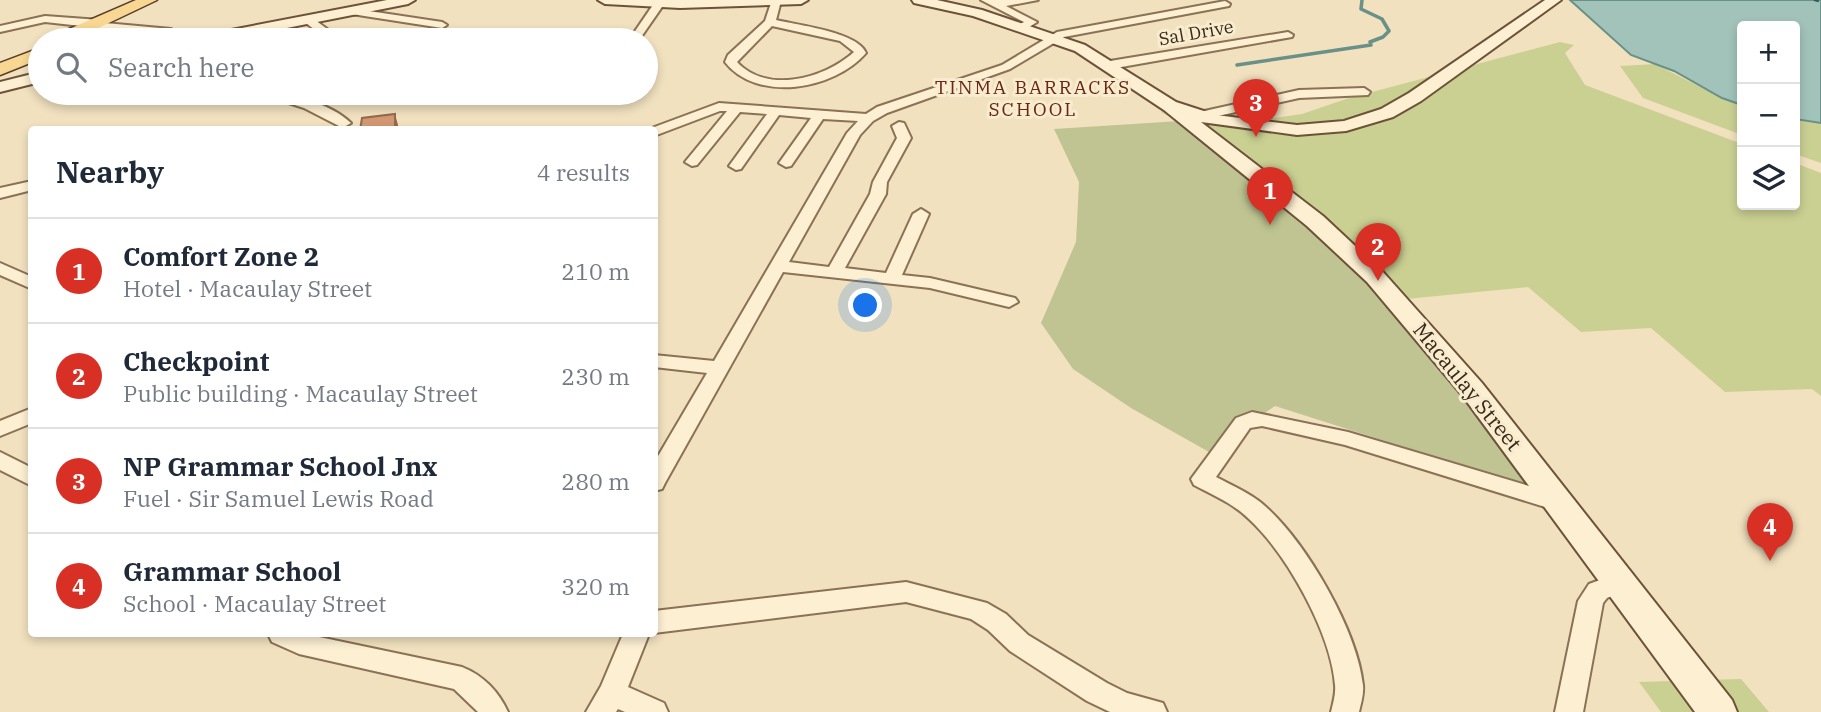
<!DOCTYPE html>
<meta charset="utf-8">
<style>
body{margin:0;font-family:"IBM Plex Serif",serif;background:#f2f2f3;color:#1f2937}
.controls{position:absolute;right:21px;top:21px;display:grid;overflow:hidden;border-radius:7px;box-shadow:0 4px 10px #0003}
.controls button{width:63px;height:63px;display:grid;place-items:center;padding:0;border:0;border-bottom:2px solid #e0e1e3;background:#fff;color:#1f2937;font:35px sans-serif}
.you{position:absolute;left:866px;top:306px;width:24px;height:24px;margin:-18px;border:5px solid #fff;border-radius:50%;background:#1a73e8;box-shadow:0 0 0 10px #1a73e833}
.badge{display:grid;place-items:center;width:46px;height:46px;border-radius:50%;background:#d93025;color:#fff;font-size:23px;font-weight:700}
.pin{position:absolute;translate:-50% -58px;filter:drop-shadow(0 2px 4px #0008)}
.pin::after{content:'';position:absolute;top:37px;width:24px;height:21px;background:inherit;clip-path:polygon(0 0,100% 0,50% 100%)}
.list{margin:0;padding:0;list-style:none}
h2{display:flex;justify-content:space-between;align-items:center;height:91px;margin:0;padding:0 28px;font-size:30px}
h2 small{font-size:23px;font-weight:400;color:#747a83}
.list li{display:grid;grid-template-columns:46px 1fr auto;gap:21px;align-items:center;box-sizing:border-box;height:105px;padding:0 28px;border-top:2px solid #e0e1e3}
.list b{display:block;font-size:26px;white-space:nowrap}
.list p{margin:0;font-size:23px;white-space:nowrap;color:#747a83}
.list em{font-size:23px;font-style:normal;color:#747a83}
.icon{flex:none;width:38px;height:38px;fill:none;stroke:currentColor;stroke-width:2;stroke-linecap:round;stroke-linejoin:round}
.map{position:relative;flex:none;width:1821px;height:712px;overflow:hidden}
.search{position:absolute;background:#fff;box-shadow:0 4px 10px #0003;left:28px;top:28px;width:630px;height:77px;display:flex;align-items:center;gap:18px;box-sizing:border-box;padding:0 24px;border-radius:38px;color:#747a83;font-size:26px}
.panel{position:absolute;background:#fff;box-shadow:0 4px 10px #0003;left:28px;top:126px;width:630px;height:511px;border-radius:7px}
.map>svg:first-child{display:block}
</style>
<div class="map">
<svg width="1821" height="712" viewBox="0 0 1821 712">
<rect width="100%" height="100%" fill="#f1e1bf"/>
<!-- green -->
<g fill="#cad092">
<polygon points="1560,42 1574,45 1565,53 1585,85 1742,144 1742,205 1795,205 1795,163 1821,173 1821,396 1812,389 1725,392 1651,328 1581,332 1528,287 1366,303 1194,130 1161,112 1165,108 1243,118 1275,118 1302,114 1346,99"/>
<polygon points="1655,64 1722,98 1742,105 1742,135 1643,98 1620,66"/>
<polygon points="1795,119 1821,123 1821,163 1795,154"/>
<polygon points="1741,679 1769,712 1661,712 1639,682"/>
</g>
<!-- cemetery -->
<polygon fill="#bfc492" points="1180,121 1290,206 1393,309 1536,489 1275,406 1209,452 1131,408 1073,369 1041,323 1076,242 1079,182 1054,129"/>
<!-- water -->
<polygon fill="#a2c3b9" stroke="#699187" stroke-width="2" points="1570,0 1821,0 1821,123 1795,119 1795,26 1742,26 1742,105 1722,98 1674,71 1631,55"/>
<g fill="none" stroke-linecap="round" stroke-linejoin="round">
<!-- stream -->
<polyline stroke="#699187" stroke-width="3.5" points="1237,65 1371,45 1370,42 1383,37 1389,31 1382,19 1361,9 1362,0"/>
<!-- ferry -->
<polyline stroke="#295b57" stroke-width="2" stroke-dasharray="5 4.5" stroke-linecap="butt" points="1814,0 1821,2"/>
<defs>
<g id="street">
<path d="M772,0L781,1L776,20C797,25 858,32 866,53C834,90 757,103 725,62L728,55L765,21ZM772,26L840,41L854,52C824,79 767,94 737,62Z"/>
<polygon points="981,0 1038,0 1006,6 1037,22 1026,29 1018,29 1018,25 1024,22"/>
<polygon points="1225,1 1230,4 1229,6 1064,37 1010,69 887,113 873,121 860,135 789,262 829,267 870,194 873,182 897,138 892,126 899,122 904,123 911,138 887,182 886,194 845,268 886,273 913,214 921,209 929,214 902,275 930,278 1015,298 1018,302 1009,307 930,288 783,272 665,483 662,489 654,491 654,463 707,373 654,367 654,355 714,361 847,133 858,121 823,119 791,166 786,167 779,163 811,118 779,115 741,169 736,170 729,166 767,114 740,112 697,165 692,166 685,162 727,111 720,111 654,136 654,130 649,129 719,103 866,114 877,107 1002,65 1057,32"/>
<polygon points="655,2 664,4 639,40 629,40"/>
<polygon points="349,8 442,22 447,25 442,28 345,13 344,11"/>
<polygon points="45,16 100,20 105,23 171,29 176,32 170,40 159,40 163,35 45,22 0,32 0,26"/>
<polygon points="303,17 311,17 342,40 329,40 303,21"/>
<polygon points="1288,32 1293,35 1292,37 1110,69 1104,65 1110,61"/>
<polygon points="646,67 650,67 655,75 653,78 646,78"/>
<polygon points="1364,88 1370,92 1368,95 1299,98 1200,120 1193,116 1200,112 1299,90"/>
<path d="M258,93C287,92 329,102 351,123L344,127L339,126L304,108Z"/>
<polygon points="32,181 32,190 0,198 0,188"/>
<polygon points="0,263 32,277 32,289 0,275"/>
<polygon points="32,408 32,423 0,436 0,421"/>
<path d="M1252,412L1348,432L1566,497L1570,503L1566,509L1558,511L1345,445L1262,426L1250,428L1216,477C1233,486 1252,494 1266,507C1307,544 1357,630 1363,685C1364,694 1361,703 1359,712H1331C1333,703 1336,694 1335,685C1331,633 1287,554 1249,519C1234,504 1213,495 1194,485L1191,479L1236,418Z"/>
<polygon points="0,452 32,468 32,486 0,470"/>
<polygon points="1619,573 1628,576 1632,583 1628,590 1607,598 1603,603 1583,712 1555,712 1578,601 1589,584"/>
<polygon points="906,582 987,603 1006,614 1028,635 1107,683 1127,693 1163,703 1167,712 1110,712 1087,701 1010,651 988,630 971,619 906,602 654,633 654,611"/>
<path d="M268,634H305L462,667C483,675 499,692 508,712H478L454,689L299,654L272,642Z"/>
<polygon points="623,634 649,634 628,687 664,703 668,712 625,712 618,709 616,712 586,712 601,686"/>
</g>
<g id="secondary">
<polygon points="387,0 415,0 408,4 226,40 197,40 205,35"/>
<polygon points="598,0 808,0 801,4 680,8 605,4"/>
<polygon points="912,0 937,0 982,10 1085,45 1176,102 1216,115 1297,125 1344,121 1381,109 1409,93 1545,0 1561,0 1421,101 1393,117 1346,131 1297,135 1201,122 1323,216 1383,272 1482,383 1732,700 1737,712 1695,712 1462,395 1367,282 1307,226 1164,110 1075,51 973,16 914,3"/>
<polygon points="40,72 40,82 0,92 0,82"/>
</g>
<g id="primary">
<polygon points="136,0 157,0 73,40 50,40 53,36"/>
<polygon points="40,48 40,59 0,75 0,63"/>
</g>
</defs>
<!-- street casing -->
<use href="#street" stroke="#8b7155" stroke-width="4"/>
<!-- secondary casing -->
<use href="#secondary" stroke="#6d5239" stroke-width="4"/>
<!-- primary casing -->
<use href="#primary" stroke="#593f2a" stroke-width="3"/>
<!-- street -->
<use href="#street" fill="#fcefd2" fill-rule="evenodd"/>
<!-- secondary -->
<use href="#secondary" fill="#fcefd2" fill-rule="evenodd"/>
<!-- primary -->
<use href="#primary" fill="#f8d793" fill-rule="evenodd"/>
</g>
<!-- shaded-wall -->
<polygon fill="#946a4f" points="395,114 398,125 398,130 395,130"/>
<!-- building -->
<polygon fill="#d39871" stroke="#946a4f" stroke-width="2" points="395,114 395,128 399,128 399,130 360,130 362,118"/>
<g text-anchor="middle" stroke-width="6" stroke-linejoin="round" paint-order="stroke">
<!-- far-street labels -->
<g font-size="18" fill="#3a291b" stroke="#f8eccf">
<text transform="translate(1196 33) rotate(-10)" y="6">Sal Drive</text>
</g>
<!-- far-neighbourhood labels -->
<g font-size="19" letter-spacing="2" fill="#6a2717" stroke="#f8eccf">
<text x="1033" y="94">TINMA BARRACKS<tspan x="1033" dy="22">SCHOOL</tspan></text>
</g>
<!-- street labels -->
<g font-size="21" fill="#3a291b" stroke="#f8eccf">
<text transform="translate(1467 387) rotate(51)" y="7">Macaulay Street</text>
</g>
</g>
</svg>
<div class="controls">
<button>+</button>
<button>−</button>
<button><svg class="icon" aria-label="layers" viewBox="0 0 24 24"><path d="M12 4l9 5-9 5-9-5zM3 14l9 5 9-5"/></svg></button>
</div>
<div class="you"></div>
<div class="pin badge" style="left:1270px;top:225px">1</div>
<div class="pin badge" style="left:1378px;top:281px">2</div>
<div class="pin badge" style="left:1256px;top:137px">3</div>
<div class="pin badge" style="left:1770px;top:561px">4</div>
<div class="search"><svg class="icon" aria-label="search" viewBox="0 0 24 24"><circle cx="10" cy="10" r="6"/><path d="M15 15l6 6"/></svg>Search here</div>
<section class="panel">
<h2>Nearby<small>4 results</small></h2>
<ul class="list">
<li><span class="badge">1</span><div><b>Comfort Zone 2</b><p>Hotel · Macaulay Street</p></div><em>210 m</em></li>
<li><span class="badge">2</span><div><b>Checkpoint</b><p>Public building · Macaulay Street</p></div><em>230 m</em></li>
<li><span class="badge">3</span><div><b>NP Grammar School Jnx</b><p>Fuel · Sir Samuel Lewis Road</p></div><em>280 m</em></li>
<li><span class="badge">4</span><div><b>Grammar School</b><p>School · Macaulay Street</p></div><em>320 m</em></li>
</ul>
</section>
</div>
